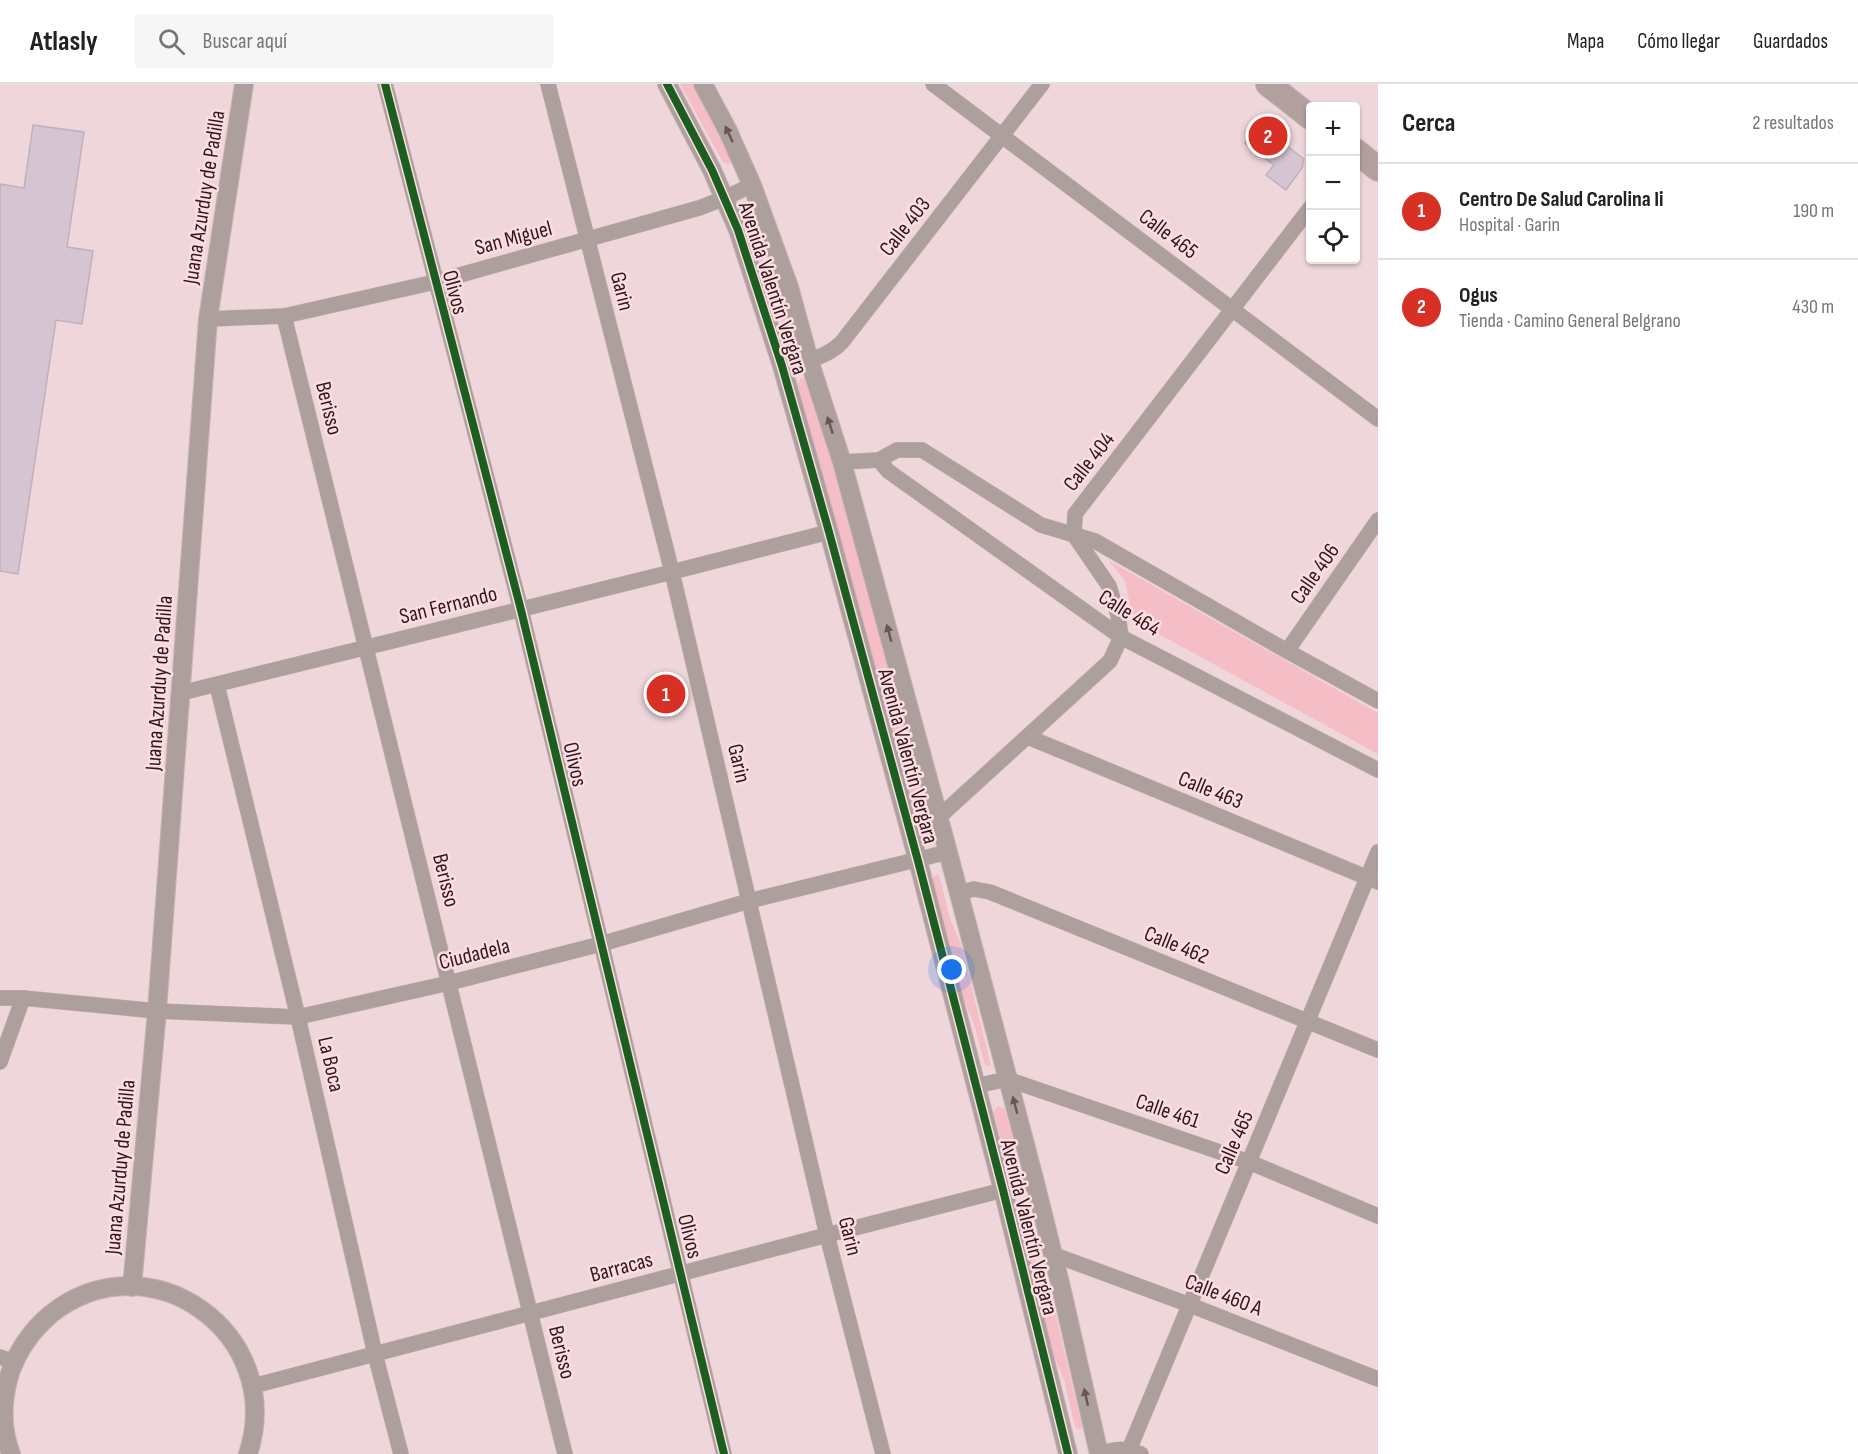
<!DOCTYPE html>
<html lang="es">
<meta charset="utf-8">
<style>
body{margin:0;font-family:"Sofia Sans Condensed",sans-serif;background:#f6f6f6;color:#222}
.controls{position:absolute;right:18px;top:18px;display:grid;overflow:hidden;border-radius:6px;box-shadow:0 2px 4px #0004}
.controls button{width:54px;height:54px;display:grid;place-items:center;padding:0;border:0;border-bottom:2px solid #e0e0e0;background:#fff;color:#222;font:30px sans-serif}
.you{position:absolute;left:952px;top:886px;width:21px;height:21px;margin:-15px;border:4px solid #fff;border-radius:50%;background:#1a73e8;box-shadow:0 0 0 9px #1a73e833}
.badge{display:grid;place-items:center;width:39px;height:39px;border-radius:50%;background:#d93025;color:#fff;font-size:20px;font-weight:700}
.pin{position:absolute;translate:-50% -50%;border:3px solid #fff;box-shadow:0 2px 6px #0006}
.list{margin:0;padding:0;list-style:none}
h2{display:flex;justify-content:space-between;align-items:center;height:78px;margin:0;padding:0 24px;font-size:26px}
h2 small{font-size:20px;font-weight:400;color:#767676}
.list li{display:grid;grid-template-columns:39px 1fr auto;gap:18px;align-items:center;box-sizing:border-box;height:96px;padding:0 24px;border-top:2px solid #e0e0e0}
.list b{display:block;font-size:22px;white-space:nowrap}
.list p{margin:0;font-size:20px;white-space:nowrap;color:#767676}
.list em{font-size:20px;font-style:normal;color:#767676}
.icon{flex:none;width:33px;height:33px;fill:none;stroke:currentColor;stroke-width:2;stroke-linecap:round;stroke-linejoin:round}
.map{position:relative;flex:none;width:1378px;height:1370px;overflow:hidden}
header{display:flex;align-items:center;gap:36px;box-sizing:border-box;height:84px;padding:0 30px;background:#fff;border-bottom:2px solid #e0e0e0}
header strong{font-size:28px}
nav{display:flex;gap:33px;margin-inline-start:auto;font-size:21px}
.search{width:420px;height:54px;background:#f6f6f6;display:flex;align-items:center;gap:15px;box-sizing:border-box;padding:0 21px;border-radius:6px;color:#767676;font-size:22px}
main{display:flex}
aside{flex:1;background:#fff}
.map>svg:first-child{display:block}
</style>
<header>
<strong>Atlasly</strong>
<div class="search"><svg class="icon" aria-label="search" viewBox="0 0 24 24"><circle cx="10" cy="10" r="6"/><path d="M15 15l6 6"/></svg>Buscar aquí</div>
<nav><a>Mapa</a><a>Cómo llegar</a><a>Guardados</a></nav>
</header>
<main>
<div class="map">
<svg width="1378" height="1370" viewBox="0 0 1378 1370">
<rect width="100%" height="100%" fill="#eed6da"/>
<!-- green -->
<g fill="#f5bec7">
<polygon points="680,0 695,0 734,73 729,80 724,79 720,73"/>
<polygon points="746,130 750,132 762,174 779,207 793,256 792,258 787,256 774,213 762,192 744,133"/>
<polygon points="803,294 806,295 812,305 932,741 931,749 929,751 923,751 921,747 799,308 798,299 800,295"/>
<polygon points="1108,476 1378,629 1378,670 1133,536 1125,497"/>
<polygon points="935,791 938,791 940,794 950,835 961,860 991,982 985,981 974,940 962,911 932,796"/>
<polygon points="998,1022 1005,1025 1017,1070 1015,1076 1012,1077 1006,1074 994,1030 994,1026"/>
<polygon points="1017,1121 1021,1123 1034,1174 1049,1202 1082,1342 1080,1346 1075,1343 1064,1295 1053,1271 1015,1123"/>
</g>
<!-- building -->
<g fill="#d5c4d1" stroke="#c0b0bb" stroke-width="1.5">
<polygon points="33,41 84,48 67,163 93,167 82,240 56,236 18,490 0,487 0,100 24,104"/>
<polygon points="1259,41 1304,75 1302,84 1286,106 1266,91 1274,81 1245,59"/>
</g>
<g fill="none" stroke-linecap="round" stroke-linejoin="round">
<defs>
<g id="minor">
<polyline points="385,0 521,526 724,1370"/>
<polyline points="548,0 672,488 827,1151 883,1370"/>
<polyline points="933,0 1378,335"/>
<polyline points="284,232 565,1370"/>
<polyline points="208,235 284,232 435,198 699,124 725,114 752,101"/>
<path d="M782,282C803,278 827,274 842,258L1042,0"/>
<polyline points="879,376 888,387 1121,553 1378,686"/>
<polyline points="842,378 879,376 897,366 922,366 1041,441 1095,457 1287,567 1378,617"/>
<polyline points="1287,567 1378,436"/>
<polyline points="217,601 298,933 375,1270 401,1370"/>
<polyline points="181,609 672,488 829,448"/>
<polyline points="1028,653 1378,798"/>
<polyline points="939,733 1110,577 1121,553 1118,531 1109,502 1074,451 1075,430 1310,124"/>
<polyline points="958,809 974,805 990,808 1378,966"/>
<polyline points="0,914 23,914 157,927 298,933 449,899 601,860 749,817 948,768"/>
<polyline points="0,978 23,914"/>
<polyline points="976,1002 1007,995 1249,1078 1378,1132"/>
<polyline points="1052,1170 1190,1221 1378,1295"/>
<polyline points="0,1273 14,1278"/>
<polyline points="253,1302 827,1151 1035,1098"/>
<polyline points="1129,1366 1378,768"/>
<path d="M1101,1370C1116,1364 1125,1364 1141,1370"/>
</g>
<g id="tertiary">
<polyline points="667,0 712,86 738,146 782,282 829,448 918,777 1003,1106 1068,1370"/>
<polyline points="703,0 728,47 752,101 789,203 809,276 842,378 948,768 1035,1098 1061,1203 1099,1370"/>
<polyline points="132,1203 157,927 208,235 244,0"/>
<path d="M11,1370C1,1344 2,1315 10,1289C18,1266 32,1246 51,1230C150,1152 287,1250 248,1370"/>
</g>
<g id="primary">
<polyline points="1268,0 1310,33"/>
<polyline points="1356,67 1378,85"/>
</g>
</defs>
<!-- minor casing -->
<use href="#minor" stroke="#c7b2b6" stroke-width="16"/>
<!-- tertiary casing -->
<use href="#tertiary" stroke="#c7b2b6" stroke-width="20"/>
<!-- primary casing -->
<use href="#primary" stroke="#c7b2b6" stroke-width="26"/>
<!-- minor -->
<use href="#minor" stroke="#ad9f9c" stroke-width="15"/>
<!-- tertiary -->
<use href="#tertiary" stroke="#ad9f9c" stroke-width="18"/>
<!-- primary -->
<use href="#primary" stroke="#b2a09e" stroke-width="24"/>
<defs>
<g id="cycleway">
<polyline points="385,0 521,526 724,1370"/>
<polyline points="667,0 712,86 738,146 782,282 829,448 918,777 1003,1106 1068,1370"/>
</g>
</defs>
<!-- cycleway casing -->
<use href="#cycleway" stroke="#fcdde2" stroke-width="11"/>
<!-- cycleway -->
<use href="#cycleway" stroke="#1b5e20" stroke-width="8"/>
</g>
<!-- one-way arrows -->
<defs><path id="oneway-solid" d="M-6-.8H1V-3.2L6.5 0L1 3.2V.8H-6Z" transform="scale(1.5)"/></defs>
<g fill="#695556">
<use href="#oneway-solid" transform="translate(729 50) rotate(-115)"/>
<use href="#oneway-solid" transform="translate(830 341) rotate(-108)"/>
<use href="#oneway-solid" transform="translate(889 549) rotate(-105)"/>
<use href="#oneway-solid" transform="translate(1015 1021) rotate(-105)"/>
<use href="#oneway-solid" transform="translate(1086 1313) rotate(-103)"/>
</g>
<g text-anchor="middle" stroke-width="5" stroke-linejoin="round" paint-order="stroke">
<!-- street labels -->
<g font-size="22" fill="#32181d" stroke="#fcdde2">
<text transform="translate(203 113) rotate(-81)" y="8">Juana Azurduy de Padilla</text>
<text transform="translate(904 142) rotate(-52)" y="8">Calle 403</text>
<text transform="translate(1169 149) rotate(37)" y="8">Calle 465</text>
<text transform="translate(513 153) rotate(-15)" y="8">San Miguel</text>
<text transform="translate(774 204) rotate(72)" y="8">Avenida Valentín Vergara</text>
<text transform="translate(623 207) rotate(76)" y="8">Garin</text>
<text transform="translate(456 208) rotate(75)" y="8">Olivos</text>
<text transform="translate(330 324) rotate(76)" y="8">Berisso</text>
<text transform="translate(1088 377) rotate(-52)" y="8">Calle 404</text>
<text transform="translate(1314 489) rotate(-55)" y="8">Calle 406</text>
<text transform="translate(448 520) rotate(-14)" y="8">San Fernando</text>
<text transform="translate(1130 528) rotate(32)" y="8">Calle 464</text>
<text transform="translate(158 599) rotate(-86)" y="8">Juana Azurduy de Padilla</text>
<text transform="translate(909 672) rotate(75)" y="8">Avenida Valentín Vergara</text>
<text transform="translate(740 679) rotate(77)" y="8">Garin</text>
<text transform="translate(576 680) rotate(77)" y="8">Olivos</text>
<text transform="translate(1211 705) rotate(22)" y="8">Calle 463</text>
<text transform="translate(447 796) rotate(76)" y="8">Berisso</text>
<text transform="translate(1177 860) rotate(22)" y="8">Calle 462</text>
<text transform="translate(474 869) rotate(-14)" y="8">Ciudadela</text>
<text transform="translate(332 980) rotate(77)" y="8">La Boca</text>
<text transform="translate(1168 1026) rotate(19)" y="8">Calle 461</text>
<text transform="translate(1233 1058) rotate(-67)" y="8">Calle 465</text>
<text transform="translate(119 1083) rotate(-85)" y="8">Juana Azurduy de Padilla</text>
<text transform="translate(1030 1143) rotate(76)" y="8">Avenida Valentín Vergara</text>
<text transform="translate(691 1152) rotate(76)" y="8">Olivos</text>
<text transform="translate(851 1152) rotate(76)" y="8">Garin</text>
<text transform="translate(621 1182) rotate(-15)" y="8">Barracas</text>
<text transform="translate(1224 1210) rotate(21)" y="8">Calle 460 A</text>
<text transform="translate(563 1268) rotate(76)" y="8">Berisso</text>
</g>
</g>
</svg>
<div class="controls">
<button>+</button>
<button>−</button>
<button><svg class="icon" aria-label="locate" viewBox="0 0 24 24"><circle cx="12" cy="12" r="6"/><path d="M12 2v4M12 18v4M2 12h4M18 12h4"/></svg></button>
</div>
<div class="you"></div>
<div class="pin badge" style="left:666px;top:610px">1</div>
<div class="pin badge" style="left:1268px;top:52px">2</div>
</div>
<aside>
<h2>Cerca<small>2 resultados</small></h2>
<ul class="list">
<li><span class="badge">1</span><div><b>Centro De Salud Carolina Ii</b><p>Hospital · Garin</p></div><em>190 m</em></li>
<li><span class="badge">2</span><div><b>Ogus</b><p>Tienda · Camino General Belgrano</p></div><em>430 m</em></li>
</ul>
</aside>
</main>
